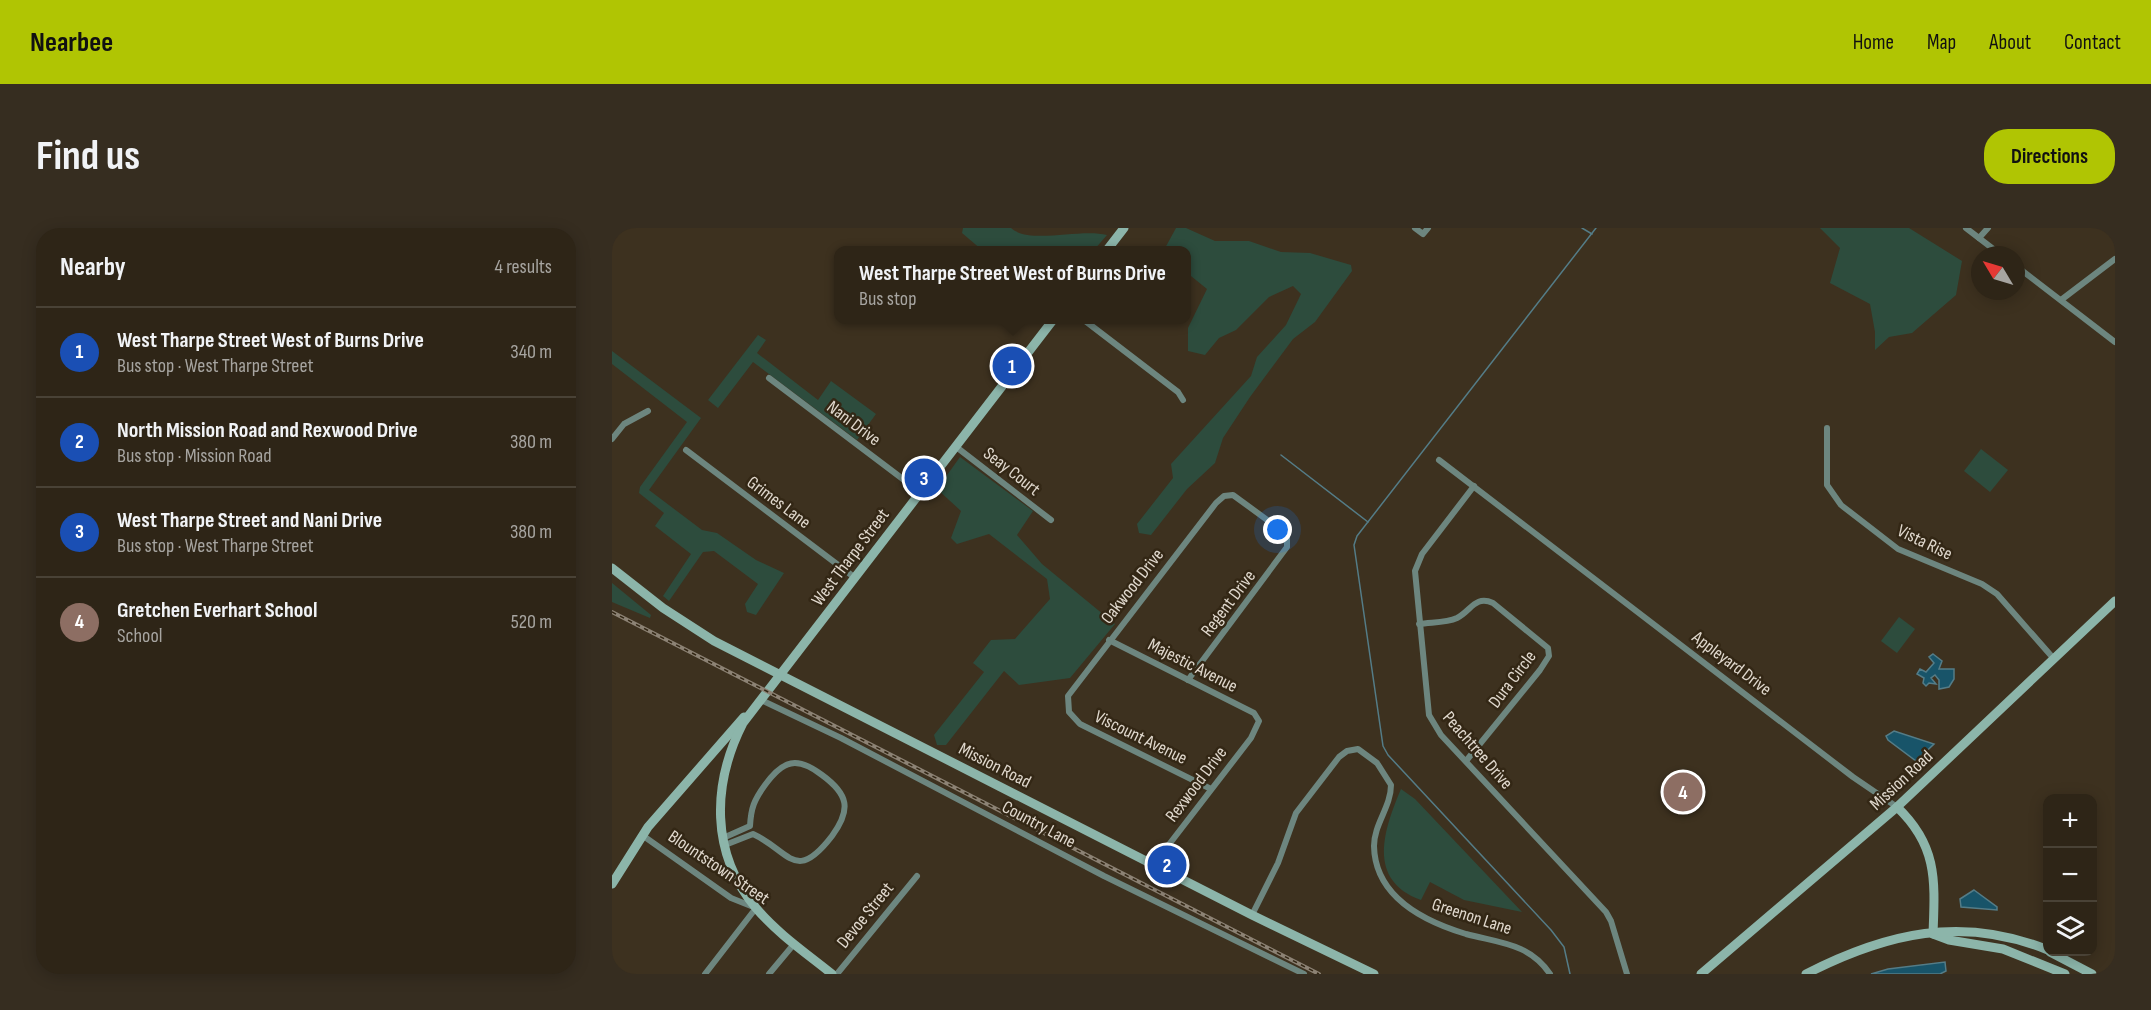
<!DOCTYPE html>
<meta charset="utf-8">
<style>
body{margin:0;font-family:"Sofia Sans Condensed",sans-serif;background:#362d20;color:#f1f3f6}
.controls{position:absolute;right:18px;bottom:18px;display:grid;overflow:hidden;border-radius:12px;box-shadow:0 3px 15px #0003}
.controls button{width:54px;height:54px;display:grid;place-items:center;padding:0;border:0;border-bottom:2px solid #494236;background:#2e2517;color:#f1f3f6;font:30px sans-serif}
.compass{position:absolute;left:1359px;top:18px;width:54px;height:54px;border-radius:50%;background:#2e2517;box-shadow:0 3px 15px #0003;rotate:308deg}
.you{position:absolute;left:666px;top:302px;width:21px;height:21px;margin:-15px;border:4px solid #fff;border-radius:50%;background:#1a73e8;box-shadow:0 0 0 9px #1a73e833}
.badge{display:grid;place-items:center;width:39px;height:39px;border-radius:50%;background:#b0c503;color:#fff;font-size:20px;font-weight:700}
.pin{position:absolute;translate:-50% -50%;border:3px solid #fff;box-shadow:0 2px 6px #0006}
.popup{position:absolute;left:222px;top:18px;width:357px;height:78px;box-sizing:border-box;display:grid;place-content:center;border-radius:12px;background:#2e2517;filter:drop-shadow(0 2px 4px #0005);font-size:20px;white-space:nowrap;color:#a7a5a1}
.popup b{font-size:22px;color:#f1f3f6}
.popup::after{content:'';position:absolute;left:50%;top:100%;margin-left:-12px;border:12px solid transparent;border-top-color:#2e2517}
.list{margin:0;padding:0;list-style:none}
h2{display:flex;justify-content:space-between;align-items:center;height:78px;margin:0;padding:0 24px;font-size:26px}
h2 small{font-size:20px;font-weight:400;color:#a7a5a1}
.list li{display:grid;grid-template-columns:39px 1fr auto;gap:18px;align-items:center;box-sizing:border-box;height:90px;padding:0 24px;border-top:2px solid #494236}
.list b{display:block;font-size:22px;white-space:nowrap}
.list p{margin:0;font-size:20px;white-space:nowrap;color:#a7a5a1}
.list em{font-size:20px;font-style:normal;color:#a7a5a1}
.icon{flex:none;width:33px;height:33px;fill:none;stroke:currentColor;stroke-width:2;stroke-linecap:round;stroke-linejoin:round}
.map{position:relative;flex:none;width:1503px;height:746px;overflow:hidden;border-radius:24px}
header{display:flex;align-items:center;gap:36px;box-sizing:border-box;height:84px;padding:0 30px;background:#b0c503;color:#111}
header strong{font-size:28px}
nav{display:flex;gap:33px;margin-inline-start:auto;font-size:21px}
.intro{display:flex;align-items:center;justify-content:space-between;box-sizing:border-box;height:144px;padding:0 36px}
h1{margin:0;font-size:42px}
.button{padding:15px 27px;border-radius:24px;background:#b0c503;color:#111;font-size:21px;font-weight:700}
main{display:flex;gap:36px;padding:0 36px}
aside{flex:1;background:#2e2517;border-radius:24px;box-shadow:0 3px 15px #0003}
.map>svg:first-child{display:block}
</style>
<header>
<strong>Nearbee</strong>
<nav><a>Home</a><a>Map</a><a>About</a><a>Contact</a></nav>
</header>
<div class="intro"><h1>Find us</h1><a class="button">Directions</a></div>
<main>
<aside>
<h2>Nearby<small>4 results</small></h2>
<ul class="list">
<li><span class="badge" style="background:#1a4fb4">1</span><div><b>West Tharpe Street West of Burns Drive</b><p>Bus stop · West Tharpe Street</p></div><em>340 m</em></li>
<li><span class="badge" style="background:#1a4fb4">2</span><div><b>North Mission Road and Rexwood Drive</b><p>Bus stop · Mission Road</p></div><em>380 m</em></li>
<li><span class="badge" style="background:#1a4fb4">3</span><div><b>West Tharpe Street and Nani Drive</b><p>Bus stop · West Tharpe Street</p></div><em>380 m</em></li>
<li><span class="badge" style="background:#8d6e63">4</span><div><b>Gretchen Everhart School</b><p>School</p></div><em>520 m</em></li>
</ul>
</aside>
<div class="map">
<svg width="1503" height="746" viewBox="0 0 1503 746">
<rect width="100%" height="100%" fill="#3d311f"/>
<!-- green -->
<g fill="#2d4c3d">
<path d="M351,0H399C418,17 468,0 495,7L482,22H370L350,5Z"/>
<polygon points="564,0 574,0 603,13 637,13 669,24 698,25 739,37 740,43 703,94 681,111 638,169 611,210 603,235 575,261 539,307 527,305 525,296 561,250 559,236 639,148 645,129 674,97 689,66 681,58 657,69 624,102 607,110 593,127 576,123 576,100 595,61 574,44 574,22 552,22"/>
<polygon points="1208,0 1297,0 1350,33 1344,67 1300,105 1277,109 1263,122 1263,104 1258,76 1218,55 1228,20"/>
<polygon points="146,107 154,112 145,125 206,172 219,153 264,186 245,212 141,134 106,180 96,172"/>
<polygon points="0,123 89,190 37,262 90,302 105,305 144,332 172,345 144,387 135,384 133,376 146,356 102,323 91,324 57,373 51,368 79,326 43,298 52,285 27,265 28,259 75,194 0,136"/>
<polygon points="1369,221 1396,242 1378,264 1352,243"/>
<polygon points="348,229 421,283 405,307 430,336 503,396 458,450 407,457 392,443 334,517 325,517 322,507 372,444 361,435 379,412 403,411 438,371 435,351 377,306 345,316 339,310 349,283 325,261"/>
<polygon points="0,355 39,387 38,390 0,374"/>
<polygon points="1287,389 1303,401 1285,425 1269,413"/>
<path d="M789,561L803,571L910,684L852,672L818,654L809,672C754,652 772,601 789,561Z"/>
</g>
<!-- water -->
<g fill="#185469" stroke="#547c87" stroke-width="1.5">
<polygon points="1321,426 1330,433 1327,441 1342,441 1342,451 1337,459 1327,461 1327,452 1323,447 1319,450 1324,456 1317,455 1314,458 1311,455 1312,450 1305,446 1308,441 1314,444 1322,435 1317,429"/>
<polygon points="1282,503 1322,516 1304,533 1276,512 1274,508"/>
<polygon points="1362,662 1385,679 1385,682 1349,679 1348,671"/>
<polygon points="1333,734 1334,743 1328,746 1259,746 1276,741"/>
</g>
<g fill="none" stroke-linecap="round" stroke-linejoin="round">
<!-- stream -->
<g stroke="#547c87" stroke-width="1.5">
<polyline points="970,0 980,6"/>
<polyline points="669,227 756,294"/>
<polyline points="958,746 952,719 939,702 776,527 771,518 742,317 745,308 984,0"/>
</g>
<!-- street -->
<g stroke="#6d867f" stroke-width="6">
<polyline points="803,0 811,6 816,0"/>
<polyline points="1354,0 1389,27"/>
<polyline points="1367,10 1376,0"/>
<polyline points="1404,38 1503,114"/>
<polyline points="1449,72 1503,31"/>
<polyline points="472,92 566,164 571,172"/>
<polyline points="157,150 308,264"/>
<polyline points="1215,200 1215,257 1229,277 1286,321 1370,356 1385,366 1442,431"/>
<polyline points="0,211 12,196 36,183"/>
<polyline points="343,218 439,292"/>
<polyline points="74,222 242,349"/>
<polyline points="827,232 1241,549 1285,579"/>
<polyline points="862,258 810,326 803,343 817,487 829,507 994,684 999,693 1015,746"/>
<path d="M807,396C819,394 834,395 845,390C859,383 863,367 881,375L936,420L937,428L928,442L854,533"/>
<polyline points="497,412 642,485 647,493 639,510 542,636"/>
<polyline points="576,452 675,319 675,310 669,302 621,267 612,268 604,275 456,468 457,484 468,496 599,561"/>
<polyline points="149,472 229,510 492,648 692,746"/>
<polyline points="30,607 119,670 144,680 93,746"/>
<path d="M111,610L138,598C139,580 142,572 153,557C171,532 185,528 210,547C236,566 240,581 220,608C183,656 178,623 141,606L113,617"/>
<path d="M640,687L666,635L684,585L727,529L735,523L746,521L765,535L779,557C779,579 762,596 762,618C763,669 811,693 854,706C887,715 917,715 938,746"/>
<polyline points="157,746 182,716"/>
<polyline points="225,746 305,648"/>
</g>
<!-- secondary -->
<g stroke="#8cb5aa" stroke-width="9">
<polyline points="495,22 512,0"/>
<polyline points="0,340 51,380 102,413 640,687 762,746"/>
<path d="M1285,579C1326,618 1323,653 1321,706"/>
<polyline points="0,656 36,599 132,489"/>
<polyline points="1321,706 1337,712 1391,721 1453,746"/>
<polyline points="1438,724 1480,746"/>
<path d="M220,746C194,725 166,706 144,680C98,625 100,556 131,495L441,92"/>
<polyline points="1089,746 1285,579 1503,373"/>
<path d="M1194,746C1274,705 1350,687 1436,722"/>
</g>
<defs>
<polyline id="rail" points="0,384 707,746"/>
</defs>
<!-- rail casing -->
<use href="#rail" stroke="#8c8274" stroke-width="4"/>
<!-- rail -->
<use href="#rail" stroke="#332715" stroke-width="1.5" stroke-dasharray="4.5" stroke-linecap="butt"/>
</g>
<g text-anchor="middle" stroke-width="5" stroke-linejoin="round" paint-order="stroke">
<!-- street labels -->
<g font-size="18" fill="#e1d9ce" stroke="#332715">
<text transform="translate(242 195) rotate(37)" y="6">Nani Drive</text>
<text transform="translate(400 243) rotate(38)" y="6">Seay Court</text>
<text transform="translate(167 274) rotate(37)" y="6">Grimes Lane</text>
<text transform="translate(1313 314) rotate(26)" y="6">Vista Rise</text>
<text transform="translate(238 329) rotate(-53)" y="6">West Tharpe Street</text>
<text transform="translate(520 358) rotate(-52)" y="6">Oakwood Drive</text>
<text transform="translate(616 375) rotate(-53)" y="6">Regent Drive</text>
<text transform="translate(1120 435) rotate(37)" y="6">Appleyard Drive</text>
<text transform="translate(581 437) rotate(27)" y="6">Majestic Avenue</text>
<text transform="translate(900 451) rotate(-53)" y="6">Dura Circle</text>
<text transform="translate(529 509) rotate(26)" y="6">Viscount Avenue</text>
<text transform="translate(866 522) rotate(49)" y="6">Peachtree Drive</text>
<text transform="translate(383 537) rotate(27)" y="6">Mission Road</text>
<text transform="translate(1289 552) rotate(-43)" y="6">Mission Road</text>
<text transform="translate(584 556) rotate(-53)" y="6">Rexwood Drive</text>
<text transform="translate(427 596) rotate(28)" y="6">Country Lane</text>
<text transform="translate(107 639) rotate(34)" y="6">Blountstown Street</text>
<text transform="translate(253 687) rotate(-51)" y="6">Devoe Street</text>
<text transform="translate(860 688) rotate(18)" y="6">Greenon Lane</text>
</g>
</g>
</svg>
<div class="controls">
<button>+</button>
<button>−</button>
<button><svg class="icon" aria-label="layers" viewBox="0 0 24 24"><path d="M12 4l9 5-9 5-9-5zM3 14l9 5 9-5"/></svg></button>
</div>
<svg class="compass" viewBox="-18 -18 36 36"><path d="M0-13l5 13h-10z" fill="#e53935"/><path d="M0 13l5-13h-10z" fill="#a7a5a1"/></svg>
<div class="you"></div>
<div class="pin badge" style="left:400px;top:138px;background:#1a4fb4">1</div>
<div class="popup"><b>West Tharpe Street West of Burns Drive</b>Bus stop</div>
<div class="pin badge" style="left:555px;top:637px;background:#1a4fb4">2</div>
<div class="pin badge" style="left:312px;top:250px;background:#1a4fb4">3</div>
<div class="pin badge" style="left:1071px;top:564px;background:#8d6e63">4</div>
</div>
</main>
